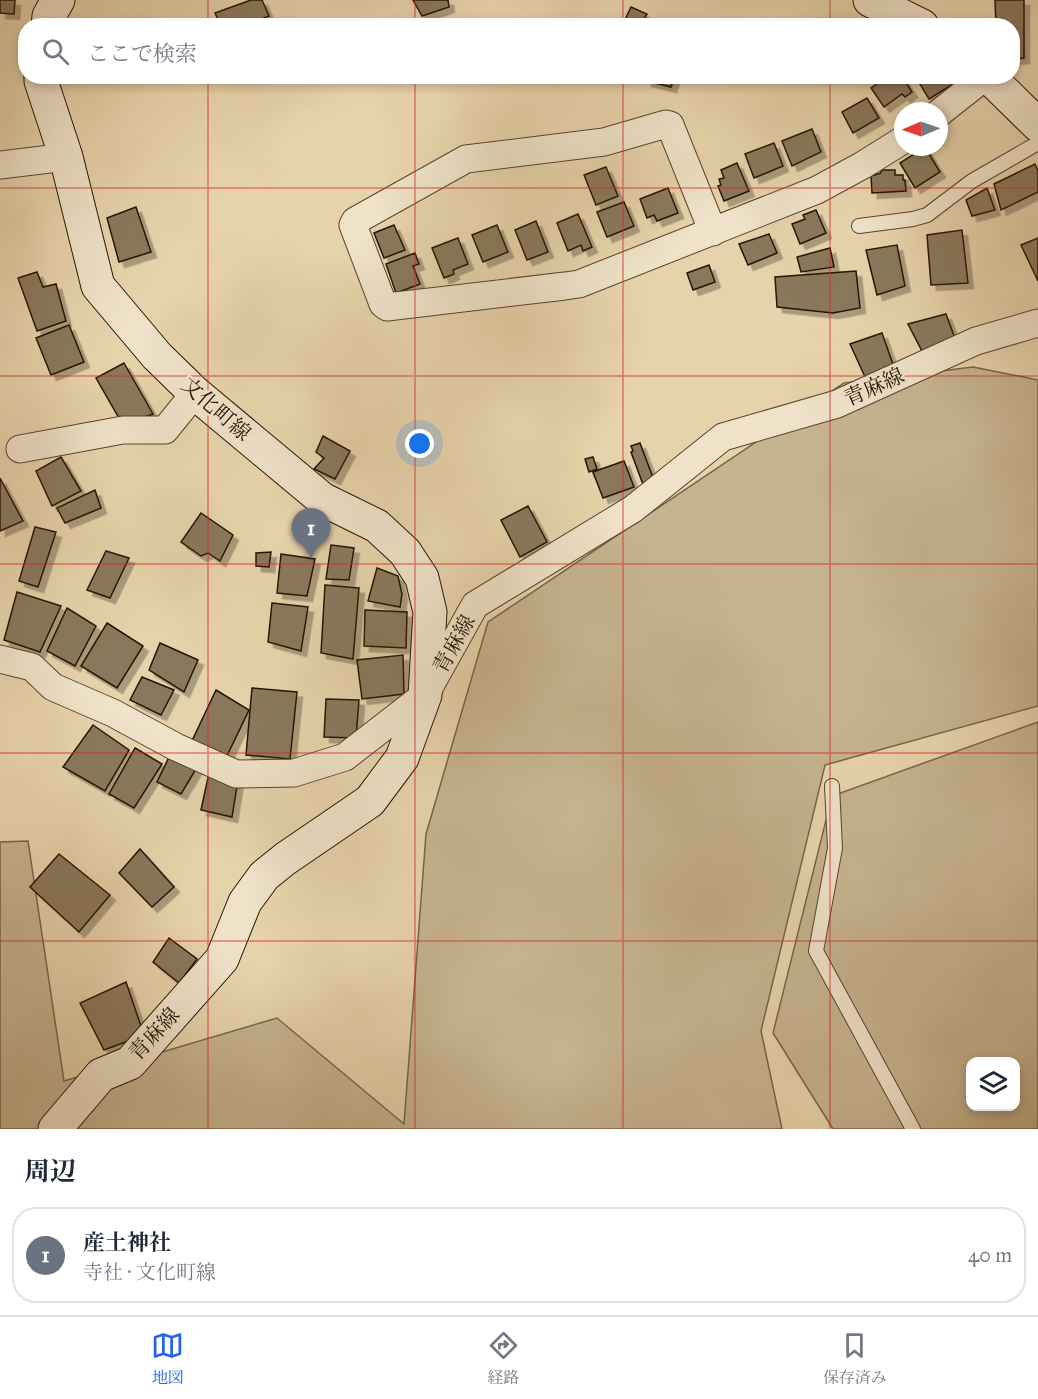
<!DOCTYPE html>
<html lang="ja">
<meta charset="utf-8">
<style>
body{margin:0;font-family:"IM FELL Great Primer","Noto Serif JP",serif;background:#f6f6f7;color:#1f2937}
.controls{position:absolute;right:18px;bottom:18px;display:grid;overflow:hidden;border-radius:12px;box-shadow:0 3px 9px #0003}
.controls button{width:54px;height:54px;display:grid;place-items:center;padding:0;border:0;border-bottom:2px solid #e0e1e3;background:#fff;color:#1f2937;font:30px sans-serif}
.compass{position:absolute;left:894px;top:102px;width:54px;height:54px;border-radius:50%;background:#fff;box-shadow:0 3px 9px #0003;rotate:268deg}
.you{position:absolute;left:420px;top:444px;width:21px;height:21px;margin:-15px;border:4px solid #fff;border-radius:50%;background:#1a73e8;box-shadow:0 0 0 9px #1a73e833}
.badge{display:grid;place-items:center;width:39px;height:39px;border-radius:50%;background:#2563eb;color:#fff;font-size:20px;font-weight:700}
.pin{position:absolute;translate:-50% -50px;filter:drop-shadow(0 2px 3px #0008)}
.pin::after{content:'';position:absolute;top:32px;width:21px;height:18px;background:inherit;clip-path:polygon(0 0,100% 0,50% 100%)}
.list{margin:0;padding:0;list-style:none}
h2{display:flex;justify-content:space-between;align-items:center;height:78px;margin:0;padding:0 24px;font-size:26px}
h2 small{font-size:20px;font-weight:400;color:#747a83}
.list li{display:grid;grid-template-columns:39px 1fr auto;gap:18px;align-items:center;box-sizing:border-box;height:96px;margin:0 12px 12px;padding:0 12px;border:2px solid #e0e1e3;border-radius:24px}
.list b{display:block;font-size:22px;white-space:nowrap}
.list p{margin:0;font-size:20px;white-space:nowrap;color:#747a83}
.list em{font-size:20px;font-style:normal;color:#747a83}
.icon{flex:none;width:33px;height:33px;fill:none;stroke:currentColor;stroke-width:2;stroke-linecap:round;stroke-linejoin:round}
.map{position:relative;flex:none;width:1038px;height:1129px;overflow:hidden}
.search{position:absolute;background:#fff;box-shadow:0 3px 9px #0003;left:18px;right:18px;top:18px;height:66px;display:flex;align-items:center;gap:15px;box-sizing:border-box;padding:0 21px;border-radius:24px;color:#747a83;font-size:22px}
.sheet{height:186px;background:#fff}
nav{display:flex;justify-content:space-around;align-items:center;box-sizing:border-box;height:84px;border-top:2px solid #e0e1e3;background:#fff;font-size:16px;color:#747a83}
nav a{display:grid;justify-items:center;gap:3px}
nav .on{color:#2563eb}
.map>svg:first-child{display:block}
</style>
<div class="map">
<svg width="1038" height="1129" viewBox="0 0 1038 1129">
<defs>
<filter id="shadow"><feDropShadow dx="5.5" dy="5.5" stdDeviation="0" flood-color="#0004"/></filter>
</defs>
<rect width="100%" height="100%" fill="#e7d3ab"/>
<filter id="stains"><feTurbulence type="fractalNoise" baseFrequency=".00333" numOctaves="4"/><feColorMatrix values="0 0 0 0 .2 0 0 0 0 .09 0 0 0 0 .02 0 0 0 .5 -.17"/></filter>
<radialGradient id="worn" r=".72"><stop offset=".6" stop-color="#630" stop-opacity="0"/><stop offset="1" stop-color="#630" stop-opacity=".3"/></radialGradient>
<!-- green -->
<g fill="#c6b38f" stroke="#76644a" stroke-width="1.5" fill-rule="evenodd">
<polygon points="973,367 1038,380 1038,706 825,765 761,1031 782,1129 0,1129 0,842 28,841 64,1081 277,1018 404,1124 426,834 488,622 844,383"/>
<path d="M1038,722V1129H833L773,1033L832,796ZM970,1062H1016V1106H970Z"/>
</g>
<!-- building -->
<g fill="#8a785b" stroke="#261504" stroke-width="1.5" filter="url(#shadow)">
<polygon points="0,0 15,0 14,14 0,13"/>
<polygon points="251,0 262,0 269,16 243,26 221,26 215,13"/>
<polygon points="413,0 448,0 449,7 422,16"/>
<polygon points="995,0 1024,0 1024,58 1012,59 1012,26 996,26"/>
<polygon points="631,7 647,14 640,26 622,26"/>
<polygon points="647,76 675,76 671,87 646,81"/>
<polygon points="888,76 902,76 912,92 905,97 902,94 884,107 871,88"/>
<polygon points="915,76 948,76 953,84 929,99"/>
<polygon points="867,98 879,118 853,133 842,112"/>
<polygon points="812,129 821,152 792,166 782,141"/>
<polygon points="774,143 783,166 754,178 745,154"/>
<polygon points="925,147 940,172 915,188 900,163"/>
<polygon points="737,163 749,191 724,201 718,186 721,185 719,179 724,178 721,170"/>
<polygon points="1035,164 1038,171 1038,192 1001,210 994,184"/>
<polygon points="606,167 618,196 596,205 584,175"/>
<polygon points="881,170 895,170 895,175 903,175 903,180 905,180 906,191 872,193 871,176 881,173"/>
<polygon points="668,188 678,213 657,221 654,215 647,218 640,199"/>
<polygon points="987,188 995,210 972,216 966,200"/>
<polygon points="624,202 634,226 607,237 597,212"/>
<polygon points="136,207 151,252 119,262 107,218"/>
<polygon points="816,210 826,233 800,244 792,224 805,219 803,215"/>
<polygon points="578,214 592,247 583,251 581,245 568,251 557,223"/>
<polygon points="536,221 548,252 527,260 515,230"/>
<polygon points="394,225 405,250 384,258 374,233"/>
<polygon points="497,225 508,252 483,262 472,235"/>
<polygon points="962,230 968,283 931,285 927,235"/>
<polygon points="769,234 777,253 748,265 739,244"/>
<polygon points="458,238 468,264 453,270 454,274 444,278 432,248"/>
<polygon points="1038,238 1038,281 1021,245"/>
<polygon points="897,245 905,286 877,295 866,250"/>
<polygon points="830,248 834,267 801,272 797,257"/>
<polygon points="415,253 419,264 413,266 420,284 396,293 386,264"/>
<polygon points="709,265 715,282 693,290 687,273"/>
<polygon points="856,271 860,308 833,313 777,307 775,277"/>
<polygon points="37,272 43,287 56,284 66,321 37,331 18,278"/>
<polygon points="946,314 956,341 923,353 908,324"/>
<polygon points="69,325 84,362 51,375 36,338"/>
<polygon points="882,333 895,370 865,377 850,344"/>
<polygon points="124,363 153,414 123,425 96,378"/>
<polygon points="323,436 350,451 335,479 314,469 324,458 316,452"/>
<polygon points="640,443 655,483 644,487 631,452 633,451 631,446"/>
<polygon points="61,457 81,491 52,506 36,471"/>
<polygon points="593,457 597,469 589,472 585,459"/>
<polygon points="624,461 634,487 603,498 593,472"/>
<polygon points="0,478 23,521 0,531"/>
<polygon points="95,490 101,508 65,523 57,508"/>
<polygon points="528,506 547,542 520,557 501,520"/>
<polygon points="201,513 233,535 220,561 208,553 201,556 181,542"/>
<polygon points="35,527 56,532 38,587 19,581"/>
<polygon points="331,545 354,548 349,580 326,579"/>
<polygon points="106,551 129,558 110,598 87,590"/>
<polygon points="271,552 269,567 256,566 256,553"/>
<polygon points="281,554 315,559 307,596 277,593"/>
<polygon points="377,568 398,576 402,594 400,607 368,601"/>
<polygon points="325,585 359,588 353,659 321,653"/>
<polygon points="17,592 61,606 40,652 4,640"/>
<polygon points="272,603 308,607 301,651 268,642"/>
<polygon points="67,608 96,626 75,666 47,651"/>
<polygon points="365,610 407,612 406,648 364,646"/>
<polygon points="107,623 143,646 117,688 81,666"/>
<polygon points="160,643 198,660 184,692 149,670"/>
<polygon points="403,655 404,694 362,699 357,660"/>
<polygon points="142,677 174,690 161,715 130,700"/>
<polygon points="252,688 297,692 290,759 246,755"/>
<polygon points="216,690 249,710 224,762 190,745"/>
<polygon points="326,699 359,700 356,738 324,737"/>
<polygon points="93,725 129,750 105,791 63,767"/>
<polygon points="135,748 162,764 134,808 109,794"/>
<polygon points="171,753 199,764 181,794 157,782"/>
<polygon points="209,773 238,780 232,817 201,810"/>
<polygon points="140,849 174,887 152,907 119,873"/>
<polygon points="59,854 110,895 79,932 30,887"/>
<polygon points="169,938 197,959 179,983 153,962"/>
<polygon points="126,982 144,1035 104,1050 80,1003"/>
</g>
<g fill="none" stroke-linecap="round" stroke-linejoin="round">
<defs>
<g id="lane">
<polyline points="859,226 913,219 927,215 972,181 1038,143"/>
<polyline points="832,786 835,848 816,951 913,1129"/>
</g>
<g id="street">
<polyline points="939,113 986,76"/>
<polyline points="0,165 66,157"/>
<polyline points="713,232 670,125 666,124 604,142 466,159 355,221 353,225 383,304 387,307 565,286 579,284 817,190 863,165 903,140"/>
<polyline points="20,449 123,430 165,430 195,393"/>
<polyline points="0,659 32,667 53,687 113,713 176,747 236,774 294,773 345,757 425,695 475,605 633,509 723,437 837,404 976,341 1038,323"/>
</g>
<g id="secondary">
<polyline points="870,0 922,26"/>
<polyline points="48,26 49,16 58,0"/>
<polyline points="41,76 41,81 66,157 98,286 157,356 195,393 322,499 377,526 405,552 422,578 430,612 425,695 402,758 370,801 285,859 264,876 245,902 222,959 130,1063 101,1075 55,1129"/>
<polyline points="988,76 1038,125"/>
</g>
</defs>
<!-- lane casing -->
<use href="#lane" stroke="#56442e" stroke-width="16"/>
<!-- street casing -->
<use href="#street" stroke="#56442e" stroke-width="29"/>
<!-- secondary casing -->
<use href="#secondary" stroke="#261504" stroke-width="35"/>
<!-- lane -->
<use href="#lane" stroke="#efe2c8" stroke-width="14"/>
<!-- street -->
<use href="#street" stroke="#efe2c8" stroke-width="27"/>
<!-- secondary -->
<use href="#secondary" stroke="#efe2c8" stroke-width="33"/>
</g>
<!-- grid -->
<path fill="none" stroke="#d62828" stroke-width="1.5" stroke-opacity="0.55" d="M208,0V26M415,0V26M623,0V26M830,0V26M208,76V1129M415,76V1129M623,76V1129M830,76V1129M0,188H1038M0,376H1038M0,564H1038M0,753H1038M0,941H1038"/>
<g text-anchor="middle" stroke-width="5" stroke-linejoin="round" paint-order="stroke">
<!-- street labels -->
<g font-size="21" fill="#261504" stroke="#efe2c8">
<text transform="translate(874 387) rotate(-24)" y="7">青麻線</text>
<text transform="translate(216 409) rotate(41)" y="7">文化町線</text>
<text transform="translate(454 644) rotate(-61)" y="7">青麻線</text>
<text transform="translate(154 1034) rotate(-47)" y="7">青麻線</text>
</g>
</g>
<rect width="100%" height="100%" filter="url(#stains)"/>
<rect width="100%" height="100%" fill="url(#worn)"/>
</svg>
<div class="controls">
<button><svg class="icon" aria-label="layers" viewBox="0 0 24 24"><path d="M12 4l9 5-9 5-9-5zM3 14l9 5 9-5"/></svg></button>
</div>
<svg class="compass" viewBox="-18 -18 36 36"><path d="M0-13l5 13h-10z" fill="#e53935"/><path d="M0 13l5-13h-10z" fill="#747a83"/></svg>
<div class="you"></div>
<div class="pin badge" style="left:311px;top:558px;background:#6b7280">1</div>
<div class="search"><svg class="icon" aria-label="search" viewBox="0 0 24 24"><circle cx="10" cy="10" r="6"/><path d="M15 15l6 6"/></svg>ここで検索</div>
</div>
<section class="sheet">
<h2>周辺<small></small></h2>
<ul class="list">
<li><span class="badge" style="background:#6b7280">1</span><div><b>産土神社</b><p>寺社 · 文化町線</p></div><em>40 m</em></li>
</ul>
</section>
<nav>
<a class="on"><svg class="icon" aria-label="map" viewBox="0 0 24 24"><path d="M3 6l6-2 6 2 6-2v14l-6 2-6-2-6 2zM9 4v14M15 6v14"/></svg>地図</a>
<a><svg class="icon" aria-label="directions" viewBox="0 0 24 24"><path d="M12 3l9 9-9 9-9-9zM9 14v-3h6M13 9l2 2-2 2"/></svg>経路</a>
<a><svg class="icon" aria-label="saved" viewBox="0 0 24 24"><path d="M7 4h10v16l-5-4-5 4z"/></svg>保存済み</a>
</nav>
